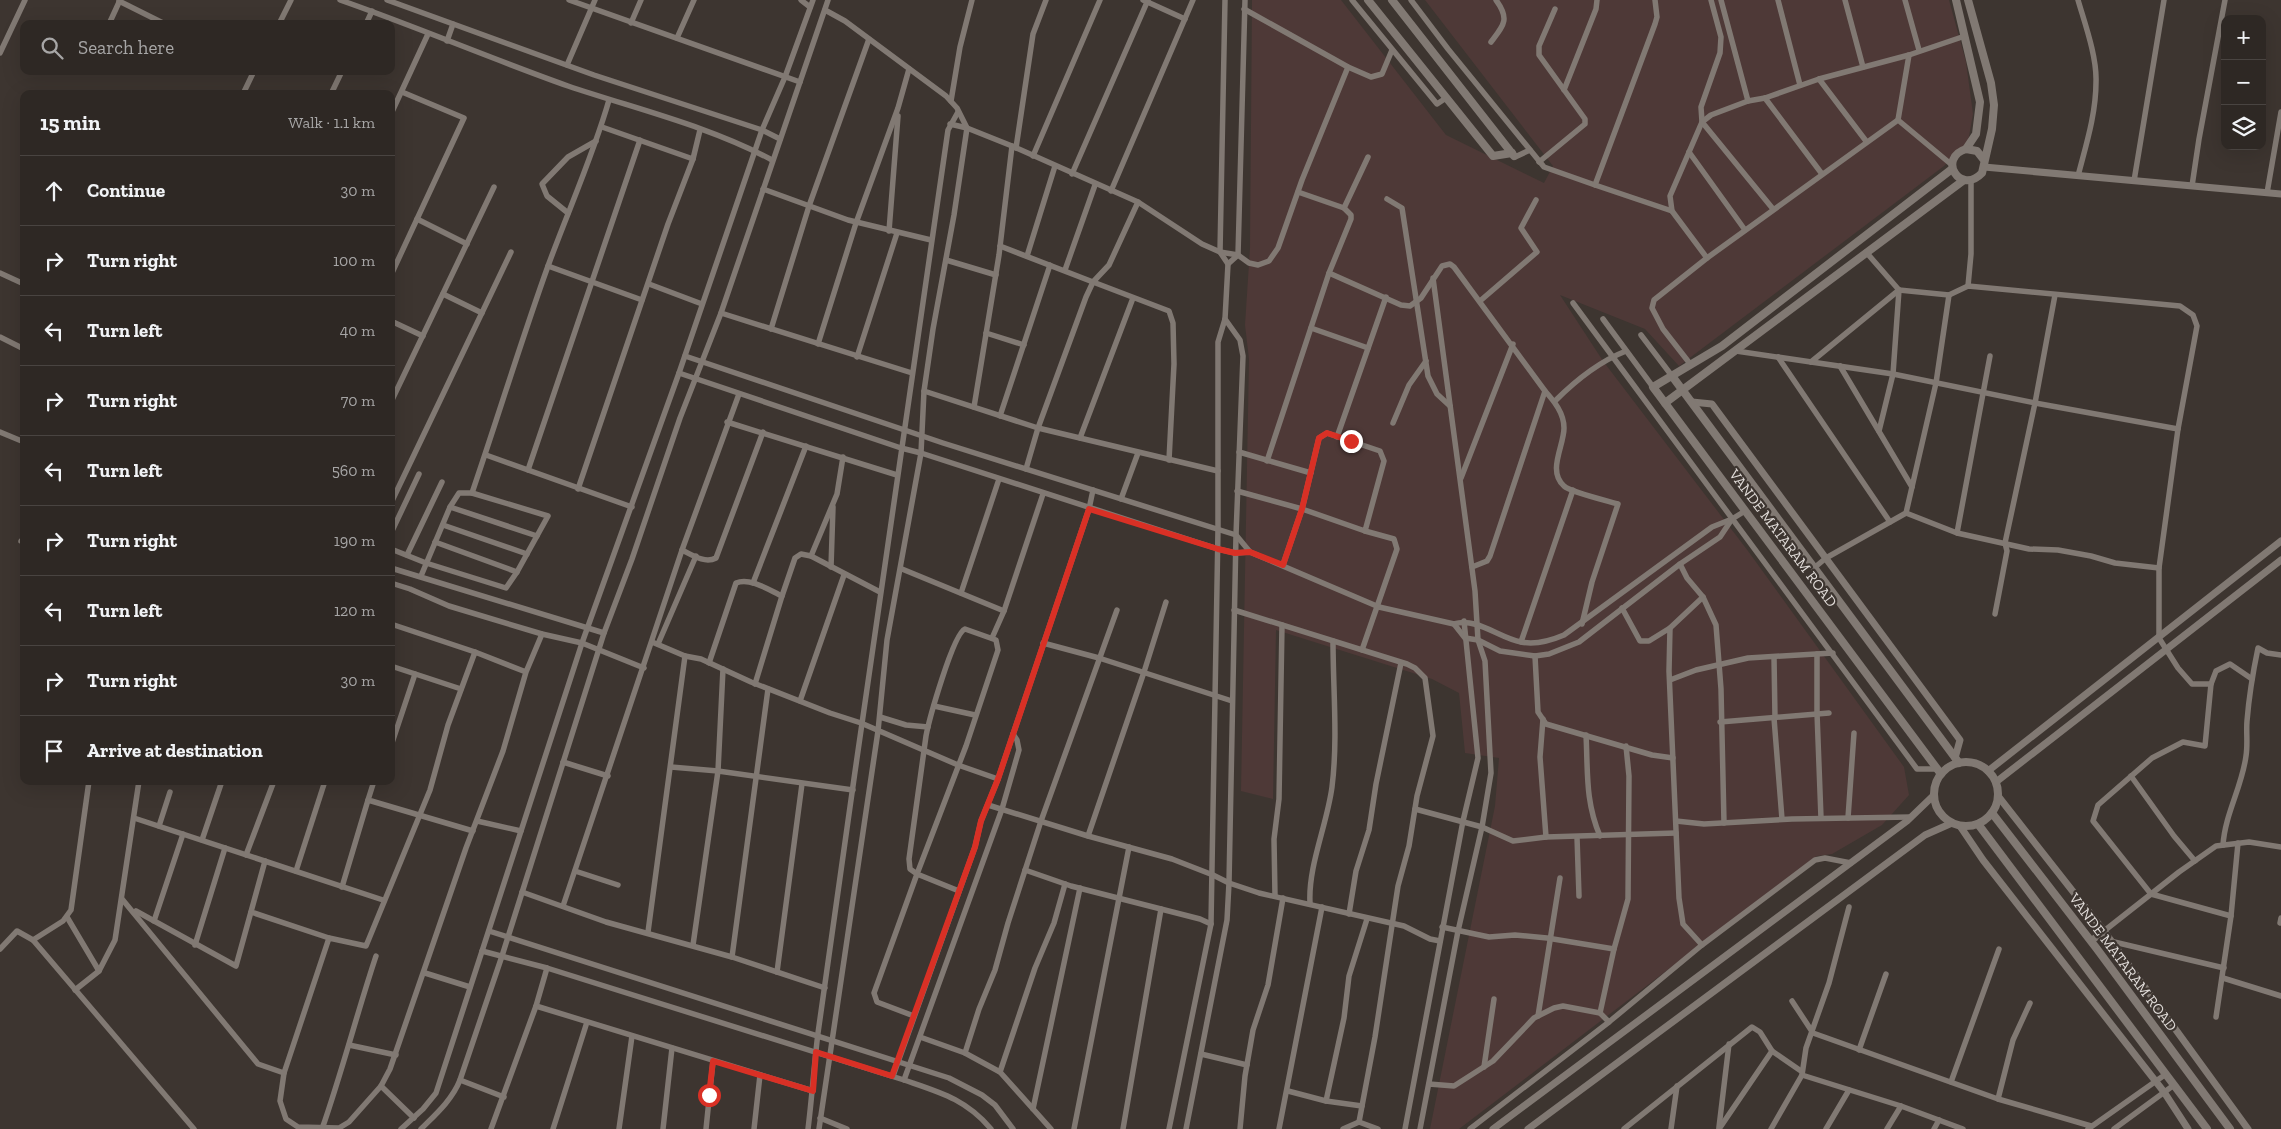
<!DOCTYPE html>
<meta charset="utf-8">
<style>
body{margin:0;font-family:"Zilla Slab",serif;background:#3a3431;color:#f1f3f6}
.controls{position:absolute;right:15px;top:15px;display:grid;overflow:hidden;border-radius:10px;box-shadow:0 5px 20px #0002}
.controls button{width:45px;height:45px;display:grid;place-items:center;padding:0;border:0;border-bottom:1px solid #494441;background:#2e2824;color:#f1f3f6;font:25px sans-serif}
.stop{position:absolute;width:15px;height:15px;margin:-11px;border:4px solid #d93025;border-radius:50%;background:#fff}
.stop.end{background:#d93025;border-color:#fff;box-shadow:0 1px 5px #0008}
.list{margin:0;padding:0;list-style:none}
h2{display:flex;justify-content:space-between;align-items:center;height:65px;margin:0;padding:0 20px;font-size:21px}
h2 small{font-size:16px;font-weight:400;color:#a7a6a6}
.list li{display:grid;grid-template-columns:32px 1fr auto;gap:15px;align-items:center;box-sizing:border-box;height:70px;padding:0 20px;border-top:1px solid #494441}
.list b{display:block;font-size:19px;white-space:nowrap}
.list em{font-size:16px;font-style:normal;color:#a7a6a6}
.icon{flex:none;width:28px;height:28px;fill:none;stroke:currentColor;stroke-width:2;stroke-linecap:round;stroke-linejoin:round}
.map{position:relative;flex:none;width:2281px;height:1129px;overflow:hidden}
.search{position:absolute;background:#2e2824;box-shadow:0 5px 20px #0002;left:20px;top:20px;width:375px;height:55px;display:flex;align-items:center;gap:12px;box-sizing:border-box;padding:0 18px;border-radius:10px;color:#a7a6a6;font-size:19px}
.panel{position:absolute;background:#2e2824;box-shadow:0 5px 20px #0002;left:20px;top:90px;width:375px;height:695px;border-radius:10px}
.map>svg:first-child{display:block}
</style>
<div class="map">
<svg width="2281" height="1129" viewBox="0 0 2281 1129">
<rect width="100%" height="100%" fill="#3d3530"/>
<!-- industrial -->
<polygon fill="#4e3937" points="1252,0 1341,0 1446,135 1544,183 1553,166 1425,0 1949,0 1966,62 1973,114 1968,142 1944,166 1679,366 1645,329 1560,295 1603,361 1748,551 1904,767 1909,795 1882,825 1832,854 1817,856 1459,1129 1430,1129 1495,806 1499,758 1465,753 1459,693 1432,679 1276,630 1273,799 1241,791 1249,359 1245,325 1250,248"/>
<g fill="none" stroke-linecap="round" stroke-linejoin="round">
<!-- minor -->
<g stroke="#817973" stroke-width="5.5">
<path d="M340,0C417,27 492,59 568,86C636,109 709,126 772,160"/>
<polyline points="387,0 594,75 762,130 780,139"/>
<polyline points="569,0 800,82"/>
<polyline points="801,0 810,7"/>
<polyline points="1143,0 1185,19"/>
<polyline points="1352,0 1437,104 1446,98"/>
<polyline points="1411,0 1448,49 1544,167 1595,185"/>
<polyline points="1655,0 1657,17 1655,24 1595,185 1672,211"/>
<polyline points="1711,0 1721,37 1720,53 1701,107 1702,122 1773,209"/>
<polyline points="1721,0 1748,101"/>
<polyline points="1778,0 1800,85"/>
<polyline points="1845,0 1863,67"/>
<polyline points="1905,0 1919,50"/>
<path d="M2078,0C2085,24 2097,57 2096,82C2096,114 2086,145 2078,176"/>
<polyline points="119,1 165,24"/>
<polyline points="1244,9 1348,67 1371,77 1382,74 1392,50"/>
<polyline points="631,23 641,0"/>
<polyline points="109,24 120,0"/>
<polyline points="279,24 291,0"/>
<polyline points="366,24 372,11"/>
<polyline points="677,38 694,0"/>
<polyline points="447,41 453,24"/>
<path d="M1491,42C1504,25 1510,19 1496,0"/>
<polyline points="0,53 25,0"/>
<polyline points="567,65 595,0"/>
<polyline points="1819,79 1866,141"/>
<polyline points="1564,90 1596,9 1597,0"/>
<polyline points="243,94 254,71"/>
<polyline points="331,94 342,71"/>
<polyline points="1765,98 1822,174"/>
<polyline points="951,101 960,47 972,0"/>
<polyline points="391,114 428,34"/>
<polyline points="1898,120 1909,55"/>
<polyline points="950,124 967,128 1012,146 1138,202 1202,244 1220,252 1238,255 1249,263 1258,265 1269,261 1278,248 1302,180 1348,67"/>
<polyline points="602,127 693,159"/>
<polyline points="1016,148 1033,34 1046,0"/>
<polyline points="1689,152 1745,230"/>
<polyline points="1033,156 1100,0"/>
<polyline points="1515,157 1530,150"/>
<polyline points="1539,162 1585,124 1585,119 1539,55 1539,46 1555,9"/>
<polyline points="1072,174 1148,0"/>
<polyline points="2134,181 2164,0"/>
<polyline points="2192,186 2199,139 2225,0"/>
<polyline points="763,189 848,220 931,240"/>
<polyline points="1111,191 1193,0"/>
<path d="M1298,192L1344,208L1351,215V219L1329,273L1401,305L1410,306L1421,298L1442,266L1450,264L1454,267L1545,391C1554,401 1564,413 1564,428C1564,446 1547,471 1564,486C1570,492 1608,501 1618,504L1592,582L1582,624"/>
<polyline points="2267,193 2281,112"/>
<polyline points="1387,199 1402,208 1428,376 1437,394 1450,406"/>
<polyline points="1138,202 1109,265 1093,282 1169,311 1173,323 1174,364 1169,460"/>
<polyline points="1344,208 1368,157"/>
<polyline points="568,213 547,196 542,184 568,157 596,141"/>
<polyline points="417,219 467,244"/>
<polyline points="889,231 898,116"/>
<polyline points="1000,246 1093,282 1086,297 1038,428 1026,469"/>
<polyline points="1866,252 1899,290 1949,295 1968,286 2180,306 2193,315 2197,326 2178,429 2159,568 2159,638 2178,668 2192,684 2211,684 2205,746 2183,742 2152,758 2098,805 2093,821 2151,894 2231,916"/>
<polyline points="1027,256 1055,166"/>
<polyline points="1707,258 1672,211 1670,196 1702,122 1711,115 1748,101 1765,98 1819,79 1909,55 1965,36"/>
<polyline points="946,260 996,275"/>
<polyline points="1228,264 1238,255 1245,0"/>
<polyline points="548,266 642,300"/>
<polyline points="1065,270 1095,185"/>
<polyline points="0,273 24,284"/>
<polyline points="391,275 464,118 402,92"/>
<polyline points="649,284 702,304"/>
<polyline points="1968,286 1971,254 1971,181"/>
<polyline points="443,294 482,313"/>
<polyline points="2055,295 2035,403 2178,429"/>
<polyline points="1480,301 1537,252 1521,228 1536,200"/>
<polyline points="1573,303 1917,769 1938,769"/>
<polyline points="721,313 912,373"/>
<polyline points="1603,319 1653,387"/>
<polyline points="391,321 423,336"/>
<polyline points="1311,328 1368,348"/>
<polyline points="771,329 809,206 869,39"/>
<polyline points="986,333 1024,345"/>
<polyline points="1641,335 1672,376"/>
<polyline points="0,337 24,349"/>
<polyline points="818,344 856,223 898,108 909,69"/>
<polyline points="1736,351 1893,374 2035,403 2005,543 2007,551 1995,614"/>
<polyline points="685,356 943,443 1236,535 1250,552"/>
<polyline points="857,357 897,233"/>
<polyline points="1778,357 1890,522"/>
<polyline points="1811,362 1899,290"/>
<polyline points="1691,365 1663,329 1652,308 1654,300 1707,258 1898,120 1952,165"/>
<polyline points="1840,366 1912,487"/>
<path d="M679,373L901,448L921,453L1218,549L1235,553L1250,552L1379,607L1454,624C1477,617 1499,638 1521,642C1536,645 1550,641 1564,635L1712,527L1732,519L1745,511"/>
<polyline points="924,391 1038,428 1218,471"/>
<path d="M1555,401C1575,381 1598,362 1626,351"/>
<polyline points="391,402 494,187"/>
<polyline points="974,407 999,255 1012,146"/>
<polyline points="1000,416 1050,265"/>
<polyline points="727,422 897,475"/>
<polyline points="1393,423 1409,385 1426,361"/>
<polyline points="1879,431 1893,374 1899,290"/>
<polyline points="0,432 24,442"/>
<polyline points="1337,437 1386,297"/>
<polyline points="1080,438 1133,298"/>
<polyline points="1239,452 1311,473"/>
<polyline points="486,455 632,507"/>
<polyline points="1267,461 1329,273"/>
<polyline points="528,470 640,140"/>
<polyline points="1461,478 1513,344"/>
<polyline points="578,489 668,224 693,159 700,130"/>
<polyline points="1237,491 1302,509 1365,531 1384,461 1380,451 1327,433 1319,438 1302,509 1283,565"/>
<polyline points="1121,499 1138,453"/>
<polyline points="391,503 511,252"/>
<polyline points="450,507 537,536"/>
<polyline points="1906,513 1957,533 2029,549 2058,550 2091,556 2115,563 2159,568"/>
<polyline points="443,525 527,554"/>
<polyline points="391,533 419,474"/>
<polyline points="1957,533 1990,356"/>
<polyline points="21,541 24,542"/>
<polyline points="435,542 517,572"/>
<polyline points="391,549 426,563 506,588 517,572 548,516 472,493"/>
<path d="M682,550C692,555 705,564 716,558L763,432"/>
<polyline points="407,555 442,482"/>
<polyline points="811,556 837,494 843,457"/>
<polyline points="1680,564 1687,578 1703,597 1716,625 1721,689 1724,823"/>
<polyline points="831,567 833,507"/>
<polyline points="1472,567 1487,561 1490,556 1545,391"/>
<polyline points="391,568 604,633"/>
<polyline points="1814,568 1826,558 1906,513 1936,383 1949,295"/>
<polyline points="902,569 1004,611 992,638"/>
<path d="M421,576L450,507L459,493H472C498,417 521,341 548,266C568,211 593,156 609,100"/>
<polyline points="391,583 410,589 449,606 542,634 582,643 644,668"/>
<polyline points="753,583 806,446"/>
<polyline points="961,593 999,479"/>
<polyline points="782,596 795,558 801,554 811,556 880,592"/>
<polyline points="1234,610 1407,664 1415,668 1425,678 1433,736 1417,796 1409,846 1398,886 1375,1037 1359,1122"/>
<polyline points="1004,611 1043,494"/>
<polyline points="391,624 475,652"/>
<polyline points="1454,624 1465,638 1478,640 1500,651 1535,656 1549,654 1579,642 1680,564 1720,537 1732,519"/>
<polyline points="1670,628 1703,597"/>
<polyline points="652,642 685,656 701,659 751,682 830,713 861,723 958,765 998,779"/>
<polyline points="1521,642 1573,490"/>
<polyline points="1043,643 1099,658 1232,701"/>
<polyline points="658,644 696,556"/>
<polyline points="1362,650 1397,549 1394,539 1365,531"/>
<polyline points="1817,654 1817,713 1821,818"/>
<polyline points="1535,656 1538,712 1546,724 1652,755 1673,758"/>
<polyline points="1774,657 1775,718"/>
<path d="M709,663L736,583C750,577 769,590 782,596L755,684"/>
<polyline points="391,666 461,689"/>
<polyline points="526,672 475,652 448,725 430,790 366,946 329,938 284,1073 280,1101 286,1119 298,1127 339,1128 349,1122 381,1086 390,1069 466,848 503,751 526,672 542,634"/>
<polyline points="1670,680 1696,670 1748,658 1833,653"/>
<polyline points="2211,684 2216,671 2230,664 2252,679"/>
<polyline points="800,701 844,575"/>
<polyline points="934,706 975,715"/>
<polyline points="880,717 906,725 928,727"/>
<polyline points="1774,718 1782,819"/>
<polyline points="1543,719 1540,757 1546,837 1676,833"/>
<polyline points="1720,722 1829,713"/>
<path d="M1586,735C1588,771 1585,801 1600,836"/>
<polyline points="391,746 415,674"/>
<polyline points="563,762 608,776"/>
<polyline points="671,767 718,771 853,790"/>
<polyline points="2131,776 2174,836 2195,861"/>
<polyline points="374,781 368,800 473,831"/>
<polyline points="988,805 1088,836 1172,859 1213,875 1229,883 1259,893 1404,926 1430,939 1440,941"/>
<polyline points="1415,809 1482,827 1513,841 1546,837"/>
<polyline points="134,818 383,900"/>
<polyline points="1848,818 1854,733"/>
<polyline points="477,821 521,831"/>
<polyline points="1676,821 1704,824 1792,819 1911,817"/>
<polyline points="159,826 170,792"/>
<polyline points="1088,836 1144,672 1166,602"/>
<polyline points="1577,837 1579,896"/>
<polyline points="202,840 222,781"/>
<path d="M2223,845C2225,814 2242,787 2246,756C2248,744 2246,732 2247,721C2249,696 2253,672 2258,648L2267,653L2281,655"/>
<polyline points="246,855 274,781"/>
<polyline points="1025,870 1071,886 1200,919 1211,924"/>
<polyline points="296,871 325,781"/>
<polyline points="575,871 618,885"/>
<polyline points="342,887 368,800"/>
<polyline points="522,892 606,922 732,957 825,988"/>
<polyline points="1275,896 1274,839 1279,799 1282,625"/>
<polyline points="122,899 258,1064 284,1073"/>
<path d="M1310,903C1308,866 1327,825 1332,787C1338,739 1333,689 1333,641"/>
<polyline points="563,906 682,550 739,394"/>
<polyline points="136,911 236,966 265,861"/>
<polyline points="251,912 329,938"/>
<polyline points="1349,914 1356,871 1369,830 1376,784 1401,663"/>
<polyline points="67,917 99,971"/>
<polyline points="154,921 183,834"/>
<polyline points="2280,923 2281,918"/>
<polyline points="1442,927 1489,937 1515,935 1547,938 1614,949"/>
<polyline points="489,931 949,1078 982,1095 995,1105 1013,1129"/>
<polyline points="2104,931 2179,872 2216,846 2249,842 2281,847"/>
<polyline points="648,932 685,656"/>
<polyline points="33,940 63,921 71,910 89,781"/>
<polyline points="2110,941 2224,968"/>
<polyline points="195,945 225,848"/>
<polyline points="693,945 718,771 723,669"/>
<polyline points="1702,945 1815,860 1825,858 1851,863"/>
<polyline points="0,949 17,931 33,940 194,1129"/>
<path d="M482,951L547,968L904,1080C939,1092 966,1099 991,1129"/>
<polyline points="732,957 768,689"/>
<polyline points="777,972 802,784"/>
<polyline points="425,973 470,987"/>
<polyline points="2223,978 2281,996"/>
<polyline points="75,990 99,971 115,940 139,781"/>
<polyline points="1792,1001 1813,1033 1998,1099 2091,1126"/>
<polyline points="536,1006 813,1091"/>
<polyline points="1600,1013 1614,949 1628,899 1629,776 1626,746"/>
<path d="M914,1016L877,1002L874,993L917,874L910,869L909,859C915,818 920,777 926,736C929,720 953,634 965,629L996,640L998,650L966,746L917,874L959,891"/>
<polyline points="1538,1016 1560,878"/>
<polyline points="2216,1017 2231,916 2238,843"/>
<polyline points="920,1037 965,1053"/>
<polyline points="349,1045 396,1055"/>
<polyline points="1859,1050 1886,974"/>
<polyline points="1201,1054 1247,1065"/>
<polyline points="1484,1067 1494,999"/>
<polyline points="1000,1072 1035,968 1054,923 1065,884"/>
<polyline points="1802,1075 1901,1106 1963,1129"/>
<polyline points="893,1076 975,847 981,821 998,779 1089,509 1093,490"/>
<polyline points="460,1080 504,1097"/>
<polyline points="904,1080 1002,809 1019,750 1017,740 1013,734"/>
<polyline points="1951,1082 1999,949"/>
<polyline points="1429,1084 1454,1086 1493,1061 1534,1018 1554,1008 1563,1006 1600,1013 1609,1022 1702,945 1683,924 1679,898 1669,671 1670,628 1649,641 1640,641 1622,608"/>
<polyline points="381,1086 414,1118"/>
<polyline points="1288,1091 1326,1101 1362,1106"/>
<polyline points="1998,1099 2013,1040 2030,1003"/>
<polyline points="1326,1101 1344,1018 1349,976 1367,919"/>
<polyline points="1033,1109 1080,888"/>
<polyline points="820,1118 847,1129"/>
<polyline points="1719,1127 1729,1044"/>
<path d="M322,1129C342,1072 357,1013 376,956"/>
<polyline points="401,1129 423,1109 436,1093 582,643 679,373 762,130 785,77 813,0"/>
<path d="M421,1129C436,1114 452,1100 460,1080L502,956L604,633L632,559L680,418L721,313L828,0"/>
<polyline points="491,1129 536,1006 547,968"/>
<polyline points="553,1129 587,1022"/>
<polyline points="619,1129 632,1036"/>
<polyline points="663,1129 672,1048"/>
<polyline points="706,1129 713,1061"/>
<polyline points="754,1129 760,1075"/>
<path d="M808,1129C812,1097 814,1065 818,1033C861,732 902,431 948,130L958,112"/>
<polyline points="819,1129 878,731 887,640 921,453 924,391 933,329 954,215 967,128 957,108 946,96 845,21 825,10"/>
<polyline points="1051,1129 1000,1072 965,1053 979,1009 995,970 1008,923 1041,821 1117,610"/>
<polyline points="1074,1129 1129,847"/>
<polyline points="1123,1129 1161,909"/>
<polyline points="1169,1129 1211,924 1218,529 1218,342 1225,319 1228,264 1220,252 1225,0"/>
<polyline points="1186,1129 1227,920 1229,883 1236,535 1243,356 1240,340 1225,319"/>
<polyline points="1240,1129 1245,1076 1253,1030 1268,985 1283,898"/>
<polyline points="1279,1129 1322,907"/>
<polyline points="1343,1129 1359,1122 1378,1129"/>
<polyline points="1405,1129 1463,821 1478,758 1464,621"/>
<polyline points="1420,1129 1458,931 1482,827 1491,773 1485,661 1478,640 1475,591 1433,278"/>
<polyline points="1470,1129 1609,1022"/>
<polyline points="1624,1129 1752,1027 1760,1032 1772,1051 1801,1071"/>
<polyline points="1671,1129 1677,1086"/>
<polyline points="1719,1129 1772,1051"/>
<polyline points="1771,1129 1802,1075 1806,1048 1829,983 1849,907"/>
<polyline points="1826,1129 1849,1090"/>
<polyline points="1887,1129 1901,1106"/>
<polyline points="1934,1129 1939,1120"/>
<polyline points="2088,1129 2166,1074"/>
<polyline points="2114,1129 2174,1085"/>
</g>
<!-- tertiary -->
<g stroke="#817973" stroke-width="7">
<polyline points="1984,167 2281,194"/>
<polyline points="1692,402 1712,404 1960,740 1955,758"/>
<polyline points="1988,771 2281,541"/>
<polyline points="1996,782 2281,560"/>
<polyline points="1998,796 2104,931"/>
<polyline points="1960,826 1983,860 2164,1092 2188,1129"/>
<polyline points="2091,941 2104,931 2248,1129"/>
<polyline points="1493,1129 1907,821 1933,796"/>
<polyline points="1528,1129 1925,835 1952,823"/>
</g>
<!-- secondary -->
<g stroke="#817973" stroke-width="8">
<polyline points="1368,0 1493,156 1512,153"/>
<polyline points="1392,0 1514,156"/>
<polyline points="1956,0 1980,102 1976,134 1966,149"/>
<path d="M1968,0L1991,83L1994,105L1992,129L1982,173C1960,196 1937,158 1966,149L1977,151L1984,160"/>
<polyline points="1672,376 1959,763"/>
<polyline points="1665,403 1964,180"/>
<circle cx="1966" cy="794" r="32"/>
<polyline points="1941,774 1653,387 1722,346 1952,169"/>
<polyline points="1992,813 2097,949 2230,1129"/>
<polyline points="1978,824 2207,1129"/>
</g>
</g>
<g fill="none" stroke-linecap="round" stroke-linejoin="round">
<!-- route -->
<polyline stroke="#d93025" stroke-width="6" points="709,1095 713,1061 813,1091 816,1052 892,1076 975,847 981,821 998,779 1089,509 1218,549 1235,553 1250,552 1283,565 1302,509 1319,438 1327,433 1351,441"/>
</g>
<g text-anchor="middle" stroke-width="4.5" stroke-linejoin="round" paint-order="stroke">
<!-- street labels -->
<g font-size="15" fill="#e2ddda" stroke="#3d3530">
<text transform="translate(1783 538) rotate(53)" y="5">VANDE MATARAM ROAD</text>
<text transform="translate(2123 962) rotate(53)" y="5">VANDE MATARAM ROAD</text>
</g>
</g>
</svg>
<div class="controls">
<button>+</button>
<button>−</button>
<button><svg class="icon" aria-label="layers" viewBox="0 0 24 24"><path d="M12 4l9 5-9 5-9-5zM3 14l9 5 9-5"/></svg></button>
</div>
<div class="stop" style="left:709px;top:1095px"></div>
<div class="stop end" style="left:1351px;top:441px"></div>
<div class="search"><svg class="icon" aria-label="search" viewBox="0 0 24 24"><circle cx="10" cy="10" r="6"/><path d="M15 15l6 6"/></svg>Search here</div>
<section class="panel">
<h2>15 min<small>Walk · 1.1 km</small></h2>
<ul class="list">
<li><svg class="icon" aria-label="ahead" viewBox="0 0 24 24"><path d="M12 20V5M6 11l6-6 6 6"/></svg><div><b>Continue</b></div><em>30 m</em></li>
<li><svg class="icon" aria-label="right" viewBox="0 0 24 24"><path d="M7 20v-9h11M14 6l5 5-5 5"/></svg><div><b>Turn right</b></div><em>100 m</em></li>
<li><svg class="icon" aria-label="left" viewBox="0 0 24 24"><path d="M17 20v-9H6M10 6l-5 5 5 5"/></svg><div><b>Turn left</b></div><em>40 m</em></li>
<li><svg class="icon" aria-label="right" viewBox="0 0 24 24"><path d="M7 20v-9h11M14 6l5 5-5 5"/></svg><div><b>Turn right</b></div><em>70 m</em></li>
<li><svg class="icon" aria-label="left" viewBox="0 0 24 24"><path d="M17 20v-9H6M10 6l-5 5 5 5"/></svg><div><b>Turn left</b></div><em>560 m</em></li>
<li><svg class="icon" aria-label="right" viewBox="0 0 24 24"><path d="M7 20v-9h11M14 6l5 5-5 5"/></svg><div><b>Turn right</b></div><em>190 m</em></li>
<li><svg class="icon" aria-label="left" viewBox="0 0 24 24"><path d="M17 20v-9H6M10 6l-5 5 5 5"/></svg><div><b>Turn left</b></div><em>120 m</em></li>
<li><svg class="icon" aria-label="right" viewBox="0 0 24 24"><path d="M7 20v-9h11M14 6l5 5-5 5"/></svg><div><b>Turn right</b></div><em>30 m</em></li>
<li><svg class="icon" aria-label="arrive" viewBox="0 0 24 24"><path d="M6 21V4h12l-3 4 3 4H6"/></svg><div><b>Arrive at destination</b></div></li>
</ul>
</section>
</div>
